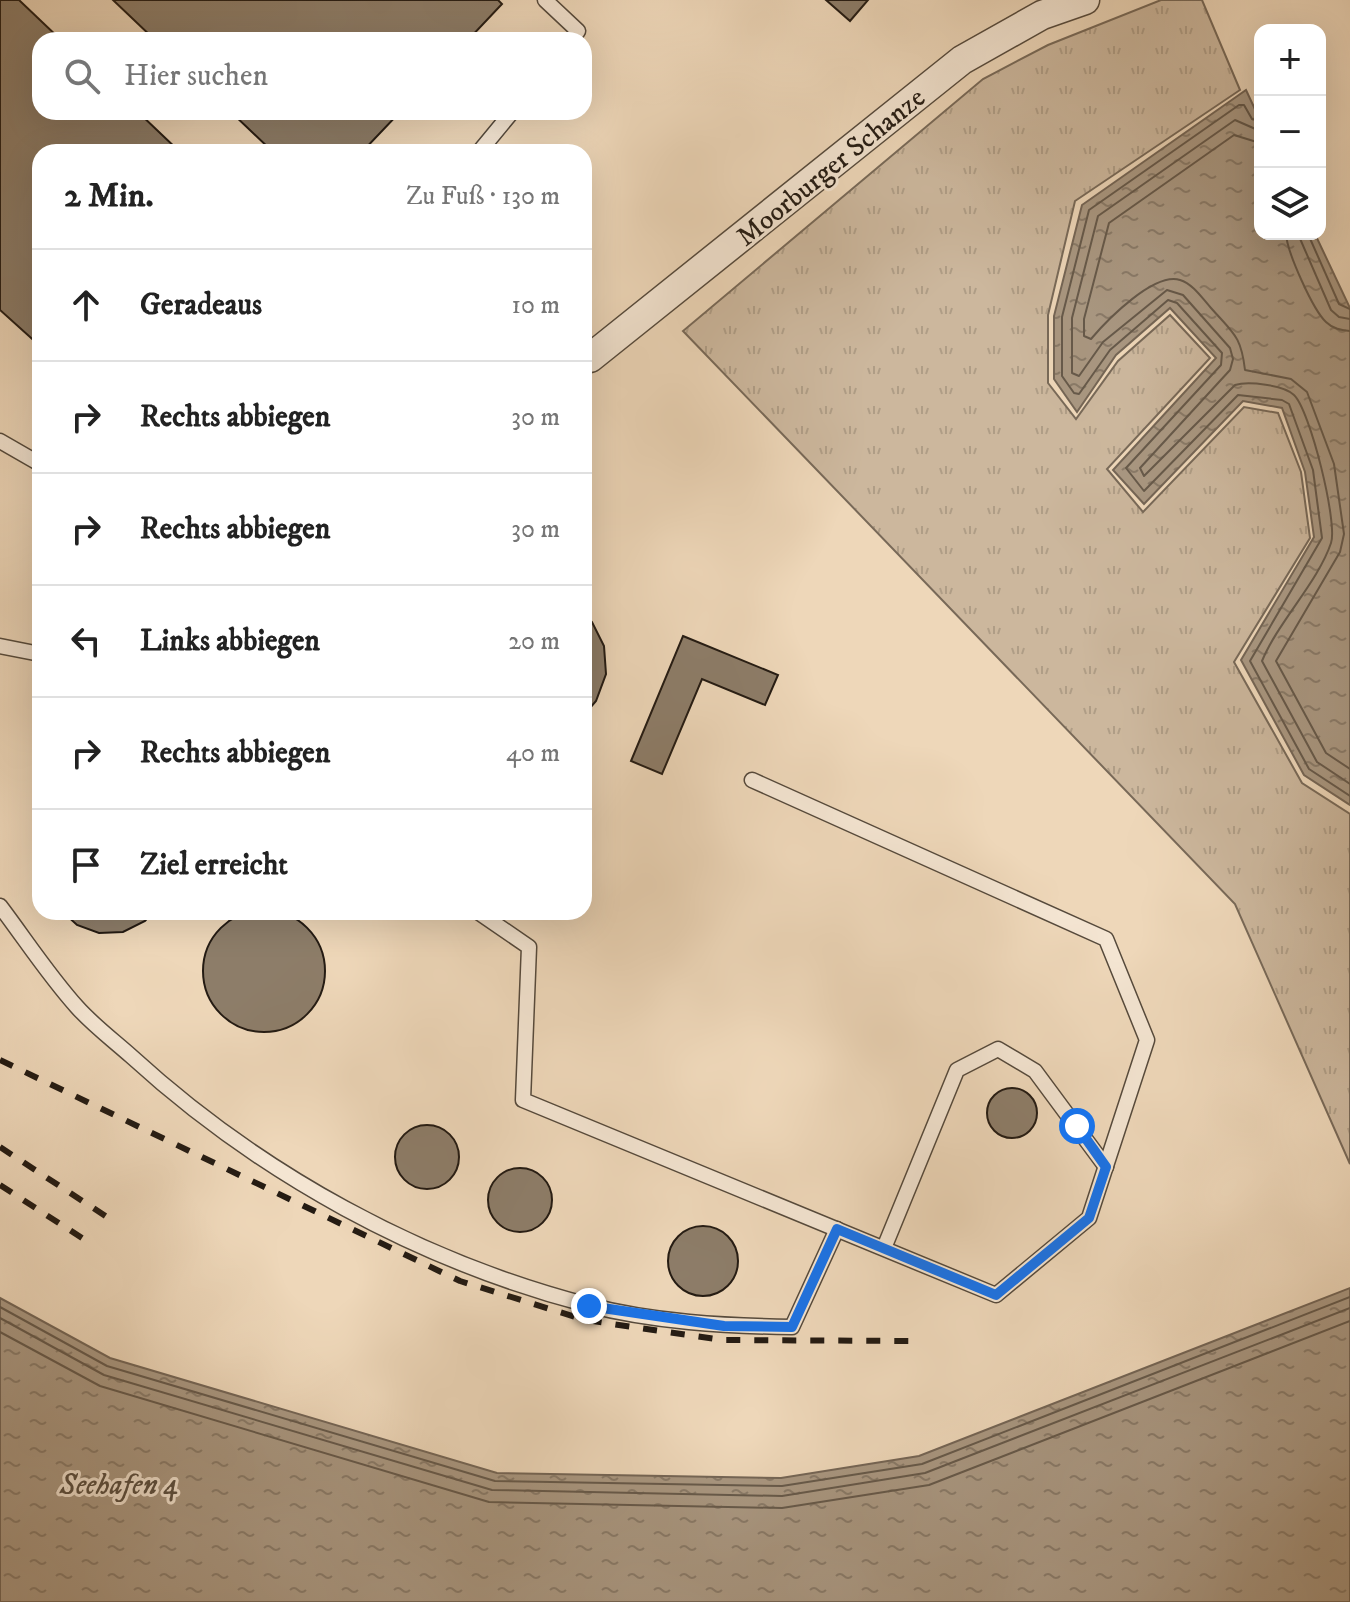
<!DOCTYPE html>
<html lang="de">
<meta charset="utf-8">
<style>
body{margin:0;font-family:"IM FELL DW Pica",serif;background:#f2f2f2;color:#222}
.controls{position:absolute;right:24px;top:24px;display:grid;overflow:hidden;border-radius:16px;box-shadow:0 8px 32px #0002}
.controls button{width:72px;height:72px;display:grid;place-items:center;padding:0;border:0;border-bottom:2px solid #e0e0e0;background:#fff;color:#222;font:40px sans-serif}
.stop{position:absolute;width:24px;height:24px;margin:-18px;border:6px solid #1a73e8;border-radius:50%;background:#fff}
.stop.end{background:#1a73e8;border-color:#fff;box-shadow:0 2px 8px #0008}
.list{margin:0;padding:0;list-style:none}
h2{display:flex;justify-content:space-between;align-items:center;height:104px;margin:0;padding:0 32px;font-size:34px}
h2 small{font-size:26px;font-weight:400;color:#767676}
.list li{display:grid;grid-template-columns:52px 1fr auto;gap:24px;align-items:center;box-sizing:border-box;height:112px;padding:0 32px;border-top:2px solid #e0e0e0}
.list b{display:block;font-size:30px;white-space:nowrap}
.list em{font-size:26px;font-style:normal;color:#767676}
.icon{flex:none;width:44px;height:44px;fill:none;stroke:currentColor;stroke-width:2;stroke-linecap:round;stroke-linejoin:round}
.map{position:relative;flex:none;width:1350px;height:1602px;overflow:hidden}
.search{position:absolute;background:#fff;box-shadow:0 8px 32px #0002;left:32px;top:32px;width:560px;height:88px;display:flex;align-items:center;gap:20px;box-sizing:border-box;padding:0 28px;border-radius:24px;color:#767676;font-size:30px}
.panel{position:absolute;background:#fff;box-shadow:0 8px 32px #0002;left:32px;top:144px;width:560px;height:776px;border-radius:24px}
.map>svg:first-child{display:block}
</style>
<div class="map">
<svg width="1350" height="1602" viewBox="0 0 1350 1602">
<defs>
<pattern id="grass-tufts" width="24" height="20" patternUnits="userSpaceOnUse" patternTransform="scale(2)"><rect width="24" height="20" fill="#ccb79d"/><path d="M3 7l-1-3M5 7V3M7 7l1-3M15 17l-1-3M17 17v-4M19 17l1-3" fill="none" stroke="#af9d86"/></pattern>
<pattern id="water-ripples" width="26" height="14" patternUnits="userSpaceOnUse" patternTransform="scale(2)"><rect width="26" height="14" fill="#a99781"/><path d="M2 4q2-2 4 0t4 0M15 11q2-2 4 0t4 0" fill="none" stroke="#897a68"/></pattern>
</defs>
<rect width="100%" height="100%" fill="#eed7b9"/>
<filter id="stains"><feTurbulence type="fractalNoise" baseFrequency=".0025" numOctaves="4"/><feColorMatrix values="0 0 0 0 .2 0 0 0 0 .09 0 0 0 0 .02 0 0 0 .5 -.17"/></filter>
<radialGradient id="worn" r=".72"><stop offset=".6" stop-color="#630" stop-opacity="0"/><stop offset="1" stop-color="#630" stop-opacity=".3"/></radialGradient>
<!-- grass -->
<polygon fill="url(#grass-tufts)" stroke="#786958" stroke-width="2" points="1161,0 1202,0 1240,90 1075,201 1048,315 1048,383 1076,419 1118,361 1170,315 1210,358 1107,469 1143,512 1244,407 1278,413 1301,472 1310,538 1234,662 1302,783 1350,814 1350,1164 1235,904 683,331 983,79 1048,45"/>
<!-- water -->
<g fill="url(#water-ripples)" stroke="#746555" stroke-width="2">
<polygon points="1246,90 1260,120 1260,234 1315,234 1350,308 1350,805 1304,775 1241,660 1314,537 1305,472 1282,408 1243,401 1144,504 1113,470 1216,358 1170,308 1116,355 1077,412 1054,379 1054,316 1082,205"/>
<polygon points="1350,1288 1350,1602 0,1602 0,1298 110,1358 497,1473 781,1478 919,1456"/>
</g>
<g fill="none" stroke-linecap="round" stroke-linejoin="round">
<!-- shore -->
<g stroke="#66594a" stroke-width="2">
<polyline points="1260,121 1252,119 1244,105 1239,105 1089,210 1062,317 1062,376 1074,393 1079,394 1110,350 1168,300 1177,303 1222,353 1221,365 1126,468 1144,491 1238,395 1282,400 1289,404 1313,470 1322,538 1250,661 1309,769 1350,796"/>
<path d="M1260,131L1235,120L1098,216L1072,318V373L1079,376L1103,342L1167,290L1183,295L1230,348L1233,359L1230,370L1140,468L1144,476L1235,385C1248,381 1284,385 1294,395C1310,410 1338,523 1331,543C1318,582 1278,622 1262,661L1317,762L1350,784"/>
<path d="M1260,143L1234,135L1109,223L1084,319V336L1091,339C1107,320 1154,272 1180,280C1193,284 1202,298 1211,308C1234,334 1241,336 1245,370L1291,379L1307,392L1334,464L1344,534L1340,552L1276,661L1326,753L1350,769"/>
<path d="M1286,234C1287,252 1313,310 1326,322C1333,329 1341,330 1350,331"/>
<polyline points="1298,234 1331,310 1339,317 1350,319"/>
<polyline points="1308,234 1339,304 1350,309"/>
<polyline points="0,1307 107,1366 495,1481 782,1486 922,1464 1350,1297"/>
<polyline points="0,1318 104,1375 492,1490 782,1496 925,1473 1350,1308"/>
<polyline points="0,1332 100,1386 489,1502 782,1508 929,1485 1350,1321"/>
</g>
</g>
<!-- building -->
<g fill="#8d7d69" stroke="#241b13" stroke-width="2">
<polygon points="0,0 19,0 61,40 40,40 40,112 138,112 180,152 40,152 40,346 0,310"/>
<polygon points="113,0 498,0 502,4 468,40 155,40"/>
<polygon points="826,0 868,0 850,21"/>
<polygon points="231,112 400,112 362,152 273,152"/>
<polygon points="584,614 592,622 604,646 606,674 596,701 584,715"/>
<polygon points="683,636 778,675 765,705 702,679 662,774 631,761"/>
<circle cx="264" cy="971" r="61"/>
<polygon points="63,912 153,912 145,921 123,932 99,933 77,925"/>
<circle cx="1012" cy="1113" r="25"/>
<circle cx="427" cy="1157" r="32"/>
<circle cx="520" cy="1200" r="32"/>
<circle cx="703" cy="1261" r="35"/>
</g>
<g fill="none" stroke-linecap="round" stroke-linejoin="round">
<defs>
<g id="service">
<polyline points="545,0 578,31 571,40"/>
<polyline points="479,152 512,112"/>
<polyline points="0,441 40,464"/>
<polyline points="0,646 40,654"/>
<path d="M0,906C25,939 49,976 77,1007C93,1025 113,1040 131,1056C260,1174 419,1261 588,1305C653,1322 725,1326 792,1327L837,1229"/>
<polyline points="478,912 529,947 523,1100 996,1295 1089,1218 1147,1040 1106,939 752,780"/>
<polyline points="884,1248 957,1070 998,1049 1035,1071 1106,1167"/>
</g>
<polyline id="minor" points="590,358 962,60 1042,15 1085,0"/>
</defs>
<!-- service casing -->
<use href="#service" stroke="#564a3c" stroke-width="17"/>
<!-- minor casing -->
<use href="#minor" stroke="#564a3c" stroke-width="31"/>
<!-- service -->
<use href="#service" stroke="#f4e5d2" stroke-width="14"/>
<!-- minor -->
<use href="#minor" stroke="#f4e5d2" stroke-width="28"/>
<!-- rail -->
<g stroke="#241b13" stroke-width="6" stroke-dasharray="14 14" stroke-linecap="butt">
<polyline points="0,1060 460,1281 585,1320 723,1340 918,1341"/>
<polyline points="0,1147 110,1219"/>
<polyline points="0,1185 82,1238"/>
</g>
</g>
<g fill="none" stroke-linecap="round" stroke-linejoin="round">
<!-- route -->
<polyline stroke="#1a73e8" stroke-width="10" points="589,1306 724,1326 792,1327 837,1229 996,1295 1089,1218 1106,1167 1077,1126"/>
</g>
<g text-anchor="middle" stroke-width="6" stroke-linejoin="round" paint-order="stroke">
<!-- street labels -->
<g font-size="28" fill="#241b13" stroke="#f4e5d2">
<text transform="translate(830 166) rotate(-39)" y="10">Moorburger Schanze</text>
</g>
<!-- water labels -->
<g font-size="30" font-style="italic" fill="#594d3f" stroke="#f4e5d2">
<text x="119" y="1494">Seehafen 4</text>
</g>
</g>
<rect width="100%" height="100%" filter="url(#stains)"/>
<rect width="100%" height="100%" fill="url(#worn)"/>
</svg>
<div class="controls">
<button>+</button>
<button>−</button>
<button><svg class="icon" aria-label="layers" viewBox="0 0 24 24"><path d="M12 4l9 5-9 5-9-5zM3 14l9 5 9-5"/></svg></button>
</div>
<div class="stop" style="left:1077px;top:1126px"></div>
<div class="stop end" style="left:589px;top:1306px"></div>
<div class="search"><svg class="icon" aria-label="search" viewBox="0 0 24 24"><circle cx="10" cy="10" r="6"/><path d="M15 15l6 6"/></svg>Hier suchen</div>
<section class="panel">
<h2>2 Min.<small>Zu Fuß · 130 m</small></h2>
<ul class="list">
<li><svg class="icon" aria-label="ahead" viewBox="0 0 24 24"><path d="M12 20V5M6 11l6-6 6 6"/></svg><div><b>Geradeaus</b></div><em>10 m</em></li>
<li><svg class="icon" aria-label="right" viewBox="0 0 24 24"><path d="M7 20v-9h11M14 6l5 5-5 5"/></svg><div><b>Rechts abbiegen</b></div><em>30 m</em></li>
<li><svg class="icon" aria-label="right" viewBox="0 0 24 24"><path d="M7 20v-9h11M14 6l5 5-5 5"/></svg><div><b>Rechts abbiegen</b></div><em>30 m</em></li>
<li><svg class="icon" aria-label="left" viewBox="0 0 24 24"><path d="M17 20v-9H6M10 6l-5 5 5 5"/></svg><div><b>Links abbiegen</b></div><em>20 m</em></li>
<li><svg class="icon" aria-label="right" viewBox="0 0 24 24"><path d="M7 20v-9h11M14 6l5 5-5 5"/></svg><div><b>Rechts abbiegen</b></div><em>40 m</em></li>
<li><svg class="icon" aria-label="arrive" viewBox="0 0 24 24"><path d="M6 21V4h12l-3 4 3 4H6"/></svg><div><b>Ziel erreicht</b></div></li>
</ul>
</section>
</div>
